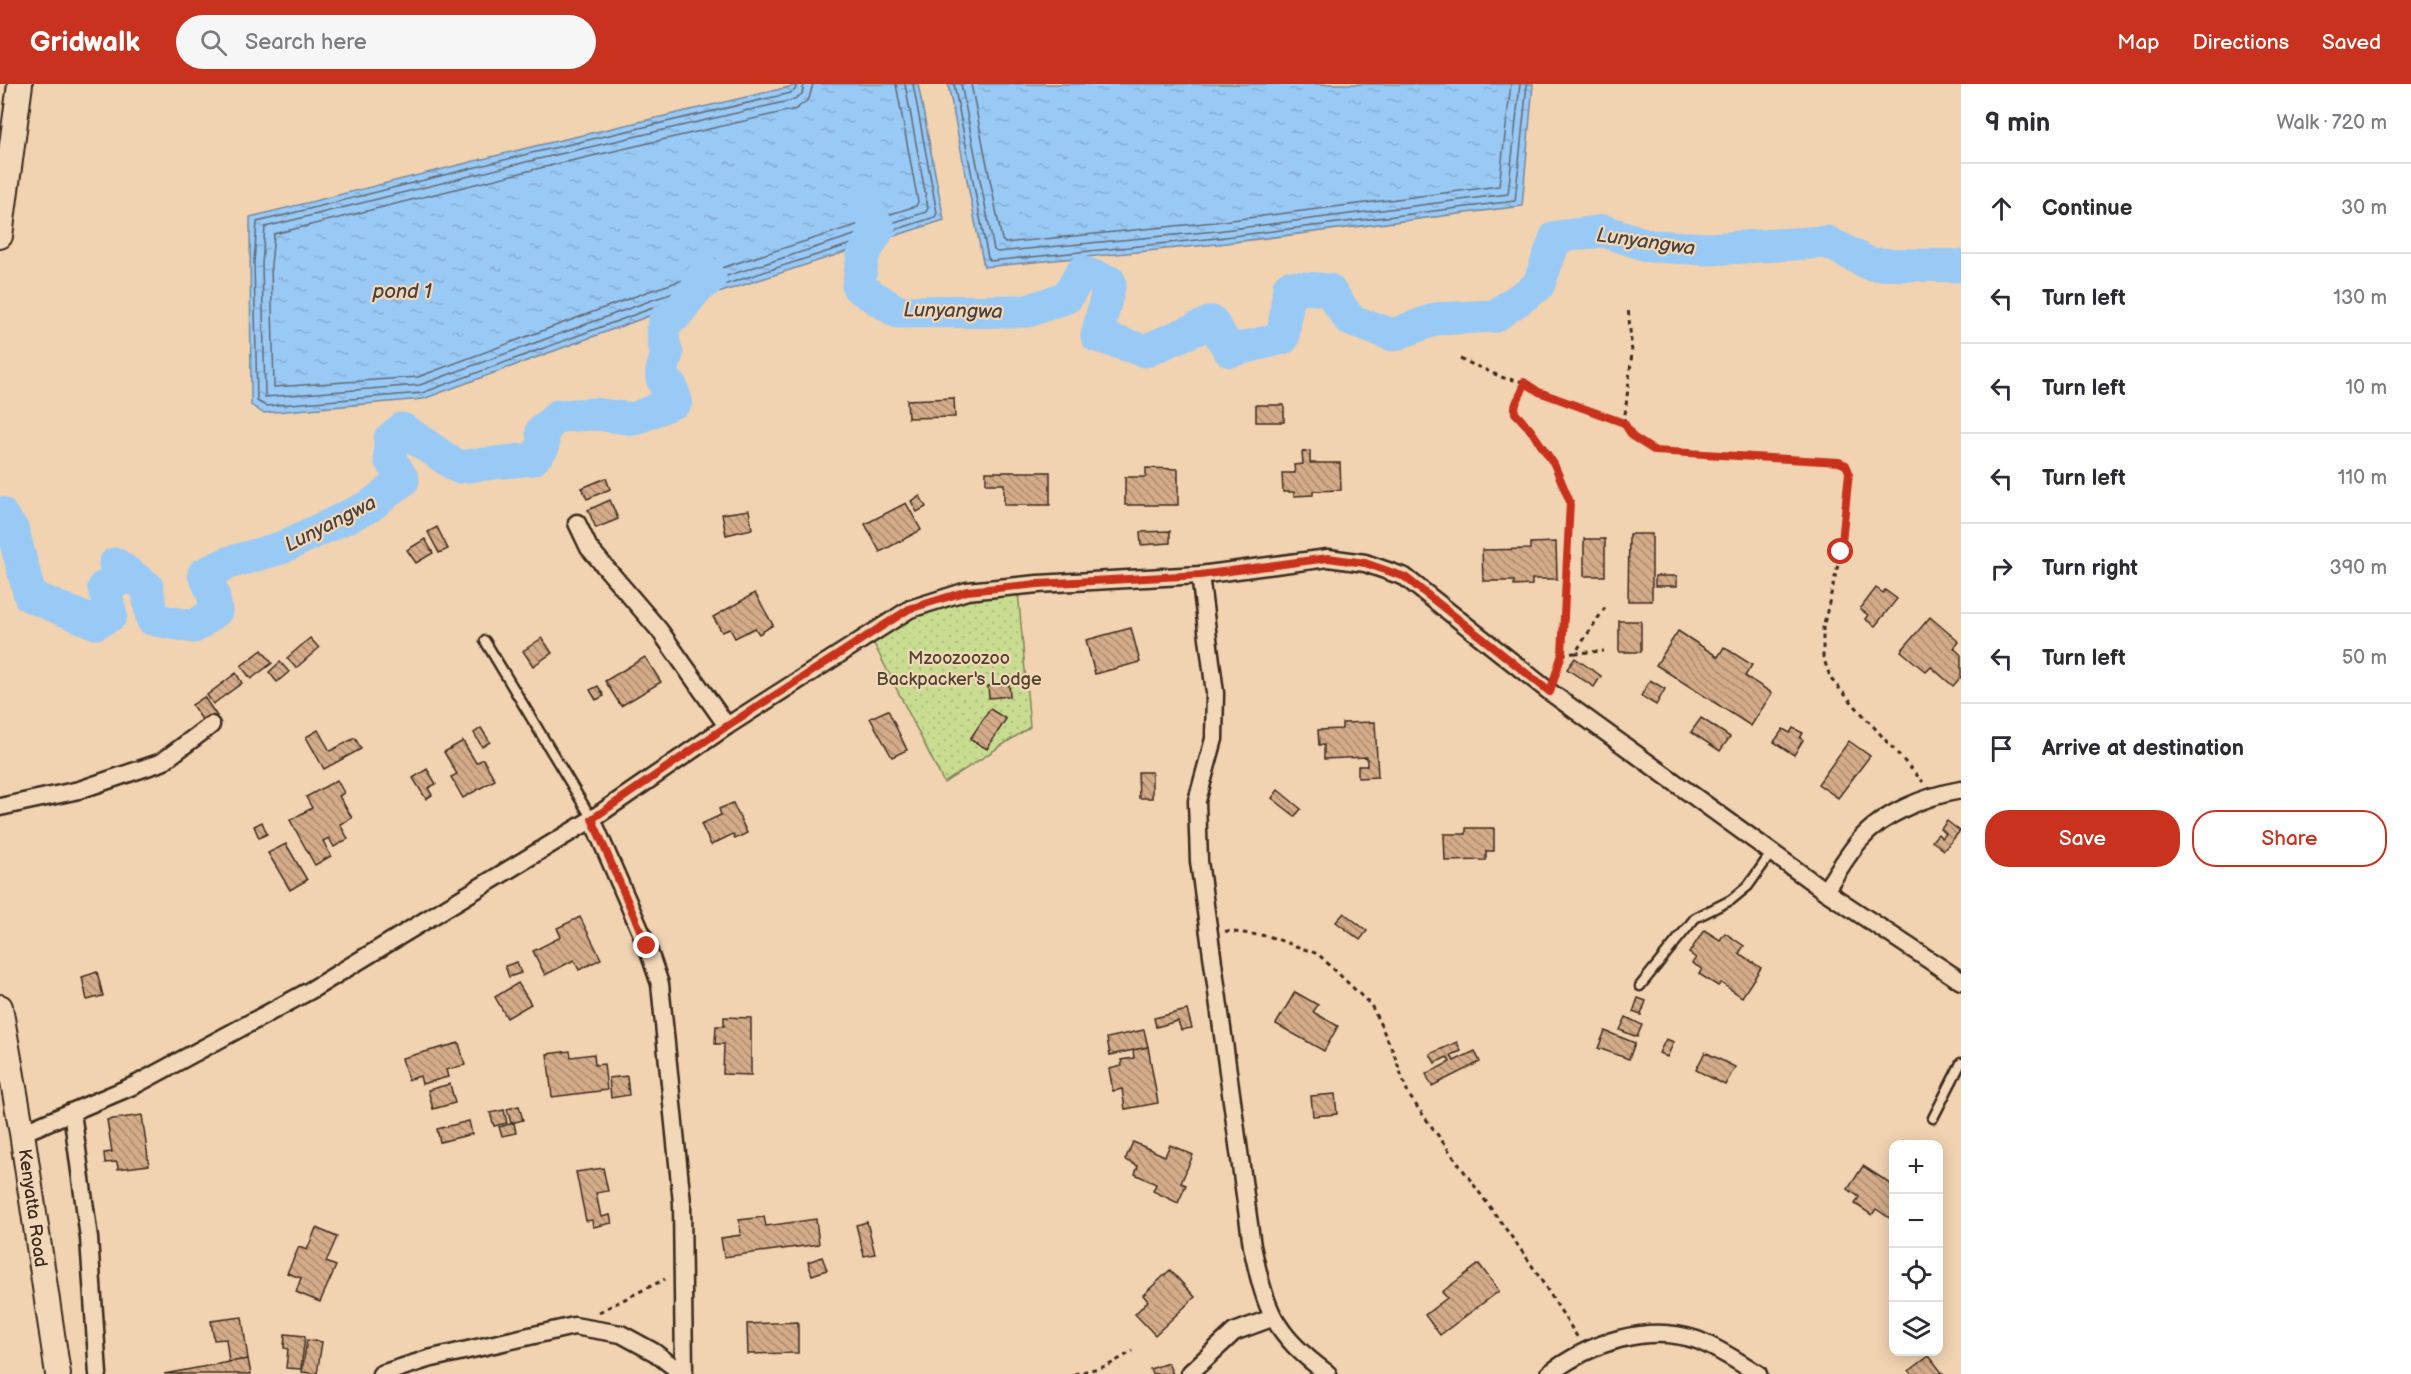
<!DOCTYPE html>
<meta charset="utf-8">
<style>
body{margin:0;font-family:"Balsamiq Sans",sans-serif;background:#f7f7f7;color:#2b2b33}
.controls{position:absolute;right:18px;bottom:18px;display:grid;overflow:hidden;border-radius:12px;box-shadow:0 3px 15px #0003}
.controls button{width:54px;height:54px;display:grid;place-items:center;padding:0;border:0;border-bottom:2px solid #e1e1e2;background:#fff;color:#2b2b33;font:30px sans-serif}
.stop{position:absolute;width:18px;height:18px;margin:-14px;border:4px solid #c8321e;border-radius:50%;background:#fff}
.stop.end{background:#c8321e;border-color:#fff;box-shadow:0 2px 6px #0008}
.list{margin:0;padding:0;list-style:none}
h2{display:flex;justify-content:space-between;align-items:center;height:78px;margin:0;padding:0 24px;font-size:26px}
h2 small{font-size:20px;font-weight:400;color:#7c7c81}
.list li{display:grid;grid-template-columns:39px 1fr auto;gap:18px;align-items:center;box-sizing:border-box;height:90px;padding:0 24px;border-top:2px solid #e1e1e2}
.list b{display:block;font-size:22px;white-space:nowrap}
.list em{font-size:20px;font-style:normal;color:#7c7c81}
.actions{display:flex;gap:12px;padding:18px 24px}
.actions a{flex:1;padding:14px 0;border:2px solid #c8321e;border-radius:24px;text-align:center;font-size:21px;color:#c8321e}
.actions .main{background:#c8321e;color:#fff}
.icon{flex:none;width:33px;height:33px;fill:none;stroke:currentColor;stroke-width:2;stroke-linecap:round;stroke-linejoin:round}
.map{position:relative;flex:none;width:1961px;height:1290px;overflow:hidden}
header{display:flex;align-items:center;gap:36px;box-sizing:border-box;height:84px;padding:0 30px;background:#c8321e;color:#fff}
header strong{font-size:28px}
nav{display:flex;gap:33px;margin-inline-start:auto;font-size:21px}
.search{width:420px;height:54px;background:#f7f7f7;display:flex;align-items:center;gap:15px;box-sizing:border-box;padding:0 21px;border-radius:33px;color:#7c7c81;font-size:22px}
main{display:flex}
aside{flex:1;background:#fff}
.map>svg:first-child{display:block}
</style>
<header>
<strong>Gridwalk</strong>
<div class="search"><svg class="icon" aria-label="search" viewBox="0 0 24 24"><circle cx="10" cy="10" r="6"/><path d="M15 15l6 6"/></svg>Search here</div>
<nav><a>Map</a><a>Directions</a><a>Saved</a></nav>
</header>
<main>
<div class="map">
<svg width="1961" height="1290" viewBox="0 0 1961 1290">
<defs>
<pattern id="park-dots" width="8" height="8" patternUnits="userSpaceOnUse" patternTransform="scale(1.5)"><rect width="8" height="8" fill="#c9dd91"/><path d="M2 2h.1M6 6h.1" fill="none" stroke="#aebe7d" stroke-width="1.8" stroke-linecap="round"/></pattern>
<pattern id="water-ripples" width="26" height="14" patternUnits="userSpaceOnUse" patternTransform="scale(1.5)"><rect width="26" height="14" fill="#99c9f5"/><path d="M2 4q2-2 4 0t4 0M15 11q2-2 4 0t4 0" fill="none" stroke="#85add2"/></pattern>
<pattern id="building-back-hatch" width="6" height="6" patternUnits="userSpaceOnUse" patternTransform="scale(1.5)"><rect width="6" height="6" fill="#d4ac8a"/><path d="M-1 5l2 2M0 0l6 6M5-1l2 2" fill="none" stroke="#ad8c70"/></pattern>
</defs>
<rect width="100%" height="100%" fill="#f1d3b2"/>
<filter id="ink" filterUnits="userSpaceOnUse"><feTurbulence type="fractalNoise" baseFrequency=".0167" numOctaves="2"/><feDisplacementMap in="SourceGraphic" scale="12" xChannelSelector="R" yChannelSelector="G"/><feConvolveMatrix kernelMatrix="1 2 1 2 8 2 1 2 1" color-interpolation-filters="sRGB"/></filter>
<g filter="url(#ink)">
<!-- park -->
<polygon fill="url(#park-dots)" stroke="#828458" stroke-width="1.5" points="1018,507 1030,643 944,699 871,554 920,525"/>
<!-- water -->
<g fill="url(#water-ripples)" stroke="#73899f" stroke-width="1.5">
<polygon points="802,0 918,0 944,136 660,228 423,315 263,329 251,321 250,133 531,63"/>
<polygon points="948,0 1533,0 1522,122 1218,160 984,183"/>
</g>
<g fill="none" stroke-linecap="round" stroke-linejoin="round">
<!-- shore -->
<g stroke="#616a74" stroke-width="1.5">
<polyline points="797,0 795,6 791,9 532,69 257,138 254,178 257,317 266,322 422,309 658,222 935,133 937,129 913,0"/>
<polyline points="804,0 802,10 793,16 534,76 265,143 262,180 265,313 420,301 655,215 926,128 928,124 905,0"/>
<polyline points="813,0 809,15 796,25 536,85 274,150 271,181 274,303 418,293 652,206 916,122 918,118 896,0"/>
<polyline points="954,0 988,174 991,177 1217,154 1515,117 1527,0"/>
<polyline points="961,0 994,166 997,168 1216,147 1508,110 1520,0"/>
<polyline points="971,0 1002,156 1005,159 1215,138 1499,102 1511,0"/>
</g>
<!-- river -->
<g stroke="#99c9f5" stroke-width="33">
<polyline points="864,121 879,144 863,171 858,203 898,228 1028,227 1067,213 1082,188 1110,198 1097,252 1145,267 1212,238 1230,267 1283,254 1289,203 1329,206 1350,236 1393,251 1436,235 1495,232 1538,202 1556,153 1604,147 1650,162 1709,165 1827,158 1870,180 1961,182"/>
<path d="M0,429L13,447L30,512L96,539L111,531L104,503L118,497L115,480L147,503L152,535L194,543L216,527L213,509L204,490L228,479L281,464L370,422L403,396L390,375V355L402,345L458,383L533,375L543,363L542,347L558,332L595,330L634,335L676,317L671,302L665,301C658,291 664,281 667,270C663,260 662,246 665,236L675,232L696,205L710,195L705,188"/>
</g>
</g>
<!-- building -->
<g fill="url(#building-back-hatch)" stroke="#3b2a1e" stroke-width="1.5">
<polygon points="954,314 955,333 908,334 907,316"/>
<rect x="1256" y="321" width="28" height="17"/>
<polygon points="1310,367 1310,379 1340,379 1341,406 1313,407 1313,411 1294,412 1294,408 1283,408 1282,389 1295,389 1294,381 1303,380 1302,368"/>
<polygon points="1146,384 1178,385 1178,421 1125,421 1125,393 1146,393"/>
<polygon points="986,388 1050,388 1050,421 1004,421 1004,400 986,400"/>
<polygon points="606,394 610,405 587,415 582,404"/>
<polygon points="920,412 926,423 917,428 911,417"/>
<polygon points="610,416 618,435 596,444 588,426"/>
<polygon points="906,419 921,446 880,468 865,440"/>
<polygon points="749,426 752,445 726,451 722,430"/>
<polygon points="437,443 448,465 439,469 428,448"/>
<polygon points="1170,447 1170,459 1141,461 1140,448"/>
<polygon points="1629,450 1652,450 1652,517 1628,517"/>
<polygon points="425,455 433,469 416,479 407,466"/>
<rect x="1584" y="455" width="21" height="37"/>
<polygon points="1556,458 1557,495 1532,495 1532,501 1514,502 1514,497 1483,497 1482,466 1530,465 1530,459"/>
<rect x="1655" y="492" width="22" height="10"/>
<polygon points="1876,504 1883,509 1885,506 1897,515 1875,542 1865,535 1868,531 1860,525"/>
<polygon points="755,509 773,541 759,550 755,544 735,554 730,545 722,548 713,533"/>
<polygon points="1930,533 1959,558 1954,564 1961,571 1961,593 1953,602 1931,583 1926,588 1901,567"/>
<rect x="1619" y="537" width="22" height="31"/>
<polygon points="1131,544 1140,578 1095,590 1086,556"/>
<polygon points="1678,547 1718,573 1724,563 1752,581 1745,592 1772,609 1751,642 1656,581"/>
<polygon points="310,554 319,564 296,584 287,574"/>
<polygon points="542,554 552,569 533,582 523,567"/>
<polygon points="262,566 272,579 251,595 241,582"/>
<polygon points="645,573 661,598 621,622 605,597"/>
<polygon points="1575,574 1601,592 1594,603 1567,585"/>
<polygon points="280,578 289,588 277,598 269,588"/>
<polygon points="236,589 242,599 213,620 207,611"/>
<polygon points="1650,596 1665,605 1656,621 1641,612"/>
<polygon points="1009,600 1010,612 989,614 988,602"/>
<polygon points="598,602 604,612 596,616 590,606"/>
<polygon points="204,613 217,632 205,640 192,621"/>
<polygon points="990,625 1006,635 987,665 970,655"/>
<polygon points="888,626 907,666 892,673 870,634"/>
<polygon points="1701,634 1730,653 1720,667 1691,648"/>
<polygon points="1375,638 1378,693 1358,694 1358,682 1367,682 1367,673 1324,675 1324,661 1319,661 1318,646 1342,645 1342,639"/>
<polygon points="481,644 490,658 482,663 474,649"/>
<polygon points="1793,644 1803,649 1800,654 1803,656 1794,671 1774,658 1783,645 1790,649"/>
<polygon points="318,646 330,667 355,654 361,665 324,685 306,653"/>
<polygon points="463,657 476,679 483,675 495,696 463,714 451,693 457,690 444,668"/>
<polygon points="1849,657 1870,672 1838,714 1818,700"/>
<polygon points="427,685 436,700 428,704 432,711 426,715 413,694"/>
<polygon points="1138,688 1152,688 1152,714 1139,714"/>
<polygon points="337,696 344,709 339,712 352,734 340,740 348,755 334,763 329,754 323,757 331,772 315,781 290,736 312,724 306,713"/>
<polygon points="1278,706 1301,725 1295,732 1272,714"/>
<polygon points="733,719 747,749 735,755 733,750 711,761 701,740 721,731 719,725"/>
<polygon points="1947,737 1960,747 1944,766 1932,757 1938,750 1942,754 1946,750 1941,745"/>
<polygon points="262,738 267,750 259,754 254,742"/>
<polygon points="1466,744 1494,744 1494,767 1486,767 1486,776 1445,777 1444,750 1466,750"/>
<polygon points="286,760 307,796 290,806 268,769"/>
<polygon points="1344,829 1367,847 1360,856 1336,838"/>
<polygon points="580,833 601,875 579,886 574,876 545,891 533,867 561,853 557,844"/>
<polygon points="1704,846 1720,856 1725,849 1744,862 1739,869 1761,884 1742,913 1721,899 1718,902 1699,890 1702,885 1692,879 1696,874 1689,869"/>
<polygon points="517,878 521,889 509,893 505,882"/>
<polygon points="97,888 103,912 87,916 82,893"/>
<polygon points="518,899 531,920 507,934 495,913"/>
<polygon points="1295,908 1318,921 1313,928 1338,942 1324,967 1276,940"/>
<polygon points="1638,914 1646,917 1641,931 1633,928"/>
<polygon points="1187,926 1192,944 1181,946 1178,937 1156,943 1154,934"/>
<polygon points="724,933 751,934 751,991 723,990 724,960 715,960 716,942 724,942"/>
<polygon points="1626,933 1642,941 1637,953 1620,946"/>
<polygon points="1144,946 1148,963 1110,971 1107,954"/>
<polygon points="1605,947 1635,959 1629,975 1598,964"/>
<polygon points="1666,955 1674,958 1667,973 1659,969"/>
<polygon points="1457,958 1461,967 1451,971 1454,977 1475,967 1480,978 1432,1002 1426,990 1450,978 1447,973 1435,979 1430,970"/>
<polygon points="459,959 465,981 446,986 448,993 422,1000 420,992 408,996 402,974"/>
<polygon points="1148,963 1158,1019 1125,1025 1122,1005 1113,1007 1109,985 1122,982 1121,976 1134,974 1133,966"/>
<polygon points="570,967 571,973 594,970 595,981 604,980 607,1006 552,1013 547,970"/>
<polygon points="1705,968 1735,983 1725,1001 1696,986"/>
<polygon points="627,992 629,1011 611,1014 609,994"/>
<polygon points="450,1000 455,1019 433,1025 428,1006"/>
<polygon points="1335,1010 1337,1030 1313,1032 1311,1012"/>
<polygon points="519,1022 523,1036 511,1039 507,1025"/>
<polygon points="504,1026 507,1039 494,1042 490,1029"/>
<polygon points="142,1031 149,1081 118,1085 117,1078 105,1079 104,1069 112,1068 107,1036"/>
<polygon points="469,1037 472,1050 440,1058 437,1045"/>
<polygon points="514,1039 516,1049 502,1052 499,1043"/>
<polygon points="1133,1058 1165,1072 1170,1061 1193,1071 1181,1099 1186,1101 1178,1119 1153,1107 1156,1100 1135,1090 1138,1082 1125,1076"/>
<polygon points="1863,1082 1894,1102 1894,1137 1876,1125 1872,1131 1855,1120 1859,1113 1848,1105"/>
<polygon points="603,1084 608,1107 596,1109 601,1133 610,1131 612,1139 593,1143 592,1136 586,1137 576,1088"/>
<polygon points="764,1133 766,1142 816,1135 819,1160 724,1173 721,1154 741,1151 739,1136"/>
<polygon points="867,1138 875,1170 864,1172 856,1141"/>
<polygon points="316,1144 337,1153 326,1178 336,1182 320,1218 296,1208 301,1194 287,1189 299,1163 307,1166"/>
<polygon points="822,1173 827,1186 812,1191 808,1178"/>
<polygon points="1479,1180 1499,1207 1440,1251 1425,1231 1447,1214 1442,1208"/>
<polygon points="1170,1186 1195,1213 1155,1251 1135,1230 1148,1217 1143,1211"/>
<polygon points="242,1233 248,1275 229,1278 226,1255 214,1256 211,1237"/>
<polygon points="798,1238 798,1269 748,1270 747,1240"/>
<polygon points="285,1250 305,1252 301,1285 286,1284 288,1265 284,1264"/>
<polygon points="307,1256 322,1258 317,1290 302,1288"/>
<polygon points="1929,1272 1943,1290 1912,1290 1909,1287"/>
<polygon points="248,1275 251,1290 164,1290 229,1278"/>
<polygon points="1168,1279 1173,1290 1152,1290 1150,1285"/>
</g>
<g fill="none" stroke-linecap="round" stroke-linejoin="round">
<defs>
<g id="lane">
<polyline points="485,557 592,735"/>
<polyline points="1640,902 1695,834 1731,816 1748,802 1772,768"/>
<polyline points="1933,1034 1961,979"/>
</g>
<g id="street">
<polyline points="577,439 589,464 660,547 727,642"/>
<path d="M1200,491L1215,609L1214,655L1197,717L1199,777L1252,1162C1266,1227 1273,1249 1328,1290"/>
<polyline points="0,723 79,706 162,678 211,641"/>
<polyline points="592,735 647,862 660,900 682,1119 684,1290"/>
<path d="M1825,807C1836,790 1846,773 1859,757C1883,729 1926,712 1961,706"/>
<polyline points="72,1028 89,1154 98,1290"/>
<polyline points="22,1049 135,1001 311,906 592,735 727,642 910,525 967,507 1038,500 1200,491 1328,474 1365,479 1405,493 1550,608 1825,807 1961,897"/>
<polyline points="1190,1289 1234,1248 1272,1234"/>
<polyline points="381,1290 428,1275 574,1242 621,1250 654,1268 683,1290"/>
<path d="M1549,1290C1590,1259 1646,1239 1697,1256C1718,1264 1739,1278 1758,1290"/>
</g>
<g id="secondary">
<polyline points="0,152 20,0"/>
<polyline points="0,923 22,1049 58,1290"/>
</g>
</defs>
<!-- lane casing -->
<use href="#lane" stroke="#3b2a1e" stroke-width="13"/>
<!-- street casing -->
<use href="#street" stroke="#3b2a1e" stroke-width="21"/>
<!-- secondary casing -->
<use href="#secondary" stroke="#3b2a1e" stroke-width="28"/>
<!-- path -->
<g stroke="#3b2a1e" stroke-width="3" stroke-dasharray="4.5 4.5" stroke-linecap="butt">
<polyline points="1460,275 1504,294 1524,298 1539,307 1624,339 1633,353 1655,367 1839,378 1846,381 1849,388 1841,468 1823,544 1823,573 1831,595 1923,698"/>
<polyline points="1524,298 1524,304 1515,318 1515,329 1554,380 1570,418 1562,570 1556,591"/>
<polyline points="1624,339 1632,269 1628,223"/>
<polyline points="1575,569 1604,567"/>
<polyline points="1562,570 1575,569 1606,522"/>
<polyline points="1225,847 1268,852 1318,870 1371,921 1393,967 1408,1010 1529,1177 1578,1254"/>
<polyline points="599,1228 665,1195"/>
<polyline points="1074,1290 1107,1282 1133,1267"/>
</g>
<!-- lane -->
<use href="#lane" stroke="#f2d7b8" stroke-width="8"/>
<!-- street -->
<use href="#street" stroke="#f2d7b8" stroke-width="16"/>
<!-- secondary -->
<use href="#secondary" stroke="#f2d7b8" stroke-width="24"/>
</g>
</g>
<g fill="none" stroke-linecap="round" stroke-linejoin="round" filter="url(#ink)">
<!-- route -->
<path stroke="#c8321e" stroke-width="8" d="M647,862L592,735L727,642L909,525L967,507L1038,500L1200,491L1328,474L1365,479L1405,493L1550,608L1562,570L1570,418L1554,380L1530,345L1515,329C1513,316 1524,311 1524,298L1539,308L1624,339L1633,353L1655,367L1839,378L1846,381L1849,388L1841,468"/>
</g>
<g text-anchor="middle" stroke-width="4.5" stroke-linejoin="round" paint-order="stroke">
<!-- park labels -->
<g font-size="18" fill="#50452f" stroke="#f2d7b8">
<text x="959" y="580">Mzoozoozoo<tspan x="959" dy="21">Backpacker's Lodge</tspan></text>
</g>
<!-- street labels -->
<g font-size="18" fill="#3b2a1e" stroke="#f2d7b8">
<text transform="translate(33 1124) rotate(82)" y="6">Kenyatta Road</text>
</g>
<!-- water labels -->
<g font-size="20" font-style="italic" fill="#49423e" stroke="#f2d7b8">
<text transform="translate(1646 157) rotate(8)" y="7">Lunyangwa</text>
<text x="402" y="214">pond 1</text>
<text transform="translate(953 226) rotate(1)" y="7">Lunyangwa</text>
<text transform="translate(330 439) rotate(-27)" y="7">Lunyangwa</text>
</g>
</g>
</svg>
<div class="controls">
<button>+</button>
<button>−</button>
<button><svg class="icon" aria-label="locate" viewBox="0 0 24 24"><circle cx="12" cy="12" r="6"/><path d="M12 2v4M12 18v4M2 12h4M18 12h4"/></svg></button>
<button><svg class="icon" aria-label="layers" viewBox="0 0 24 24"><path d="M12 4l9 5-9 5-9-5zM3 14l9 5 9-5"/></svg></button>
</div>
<div class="stop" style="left:1841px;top:468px"></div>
<div class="stop end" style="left:647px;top:862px"></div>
</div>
<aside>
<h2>9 min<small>Walk · 720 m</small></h2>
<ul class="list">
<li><svg class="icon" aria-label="ahead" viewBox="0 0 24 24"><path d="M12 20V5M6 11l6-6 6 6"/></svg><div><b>Continue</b></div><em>30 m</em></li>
<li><svg class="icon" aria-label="left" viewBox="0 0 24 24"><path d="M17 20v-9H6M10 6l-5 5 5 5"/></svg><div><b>Turn left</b></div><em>130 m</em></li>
<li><svg class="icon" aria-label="left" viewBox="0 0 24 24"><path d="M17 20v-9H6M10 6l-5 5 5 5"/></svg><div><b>Turn left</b></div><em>10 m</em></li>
<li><svg class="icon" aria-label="left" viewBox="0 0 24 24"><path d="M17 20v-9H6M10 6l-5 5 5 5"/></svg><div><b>Turn left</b></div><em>110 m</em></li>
<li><svg class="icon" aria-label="right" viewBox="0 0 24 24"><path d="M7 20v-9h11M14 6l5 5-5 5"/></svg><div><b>Turn right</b></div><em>390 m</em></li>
<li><svg class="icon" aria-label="left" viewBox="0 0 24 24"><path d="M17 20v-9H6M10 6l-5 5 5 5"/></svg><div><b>Turn left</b></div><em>50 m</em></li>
<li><svg class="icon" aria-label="arrive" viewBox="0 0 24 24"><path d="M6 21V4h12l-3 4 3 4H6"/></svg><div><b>Arrive at destination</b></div></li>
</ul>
<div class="actions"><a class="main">Save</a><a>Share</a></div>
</aside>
</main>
